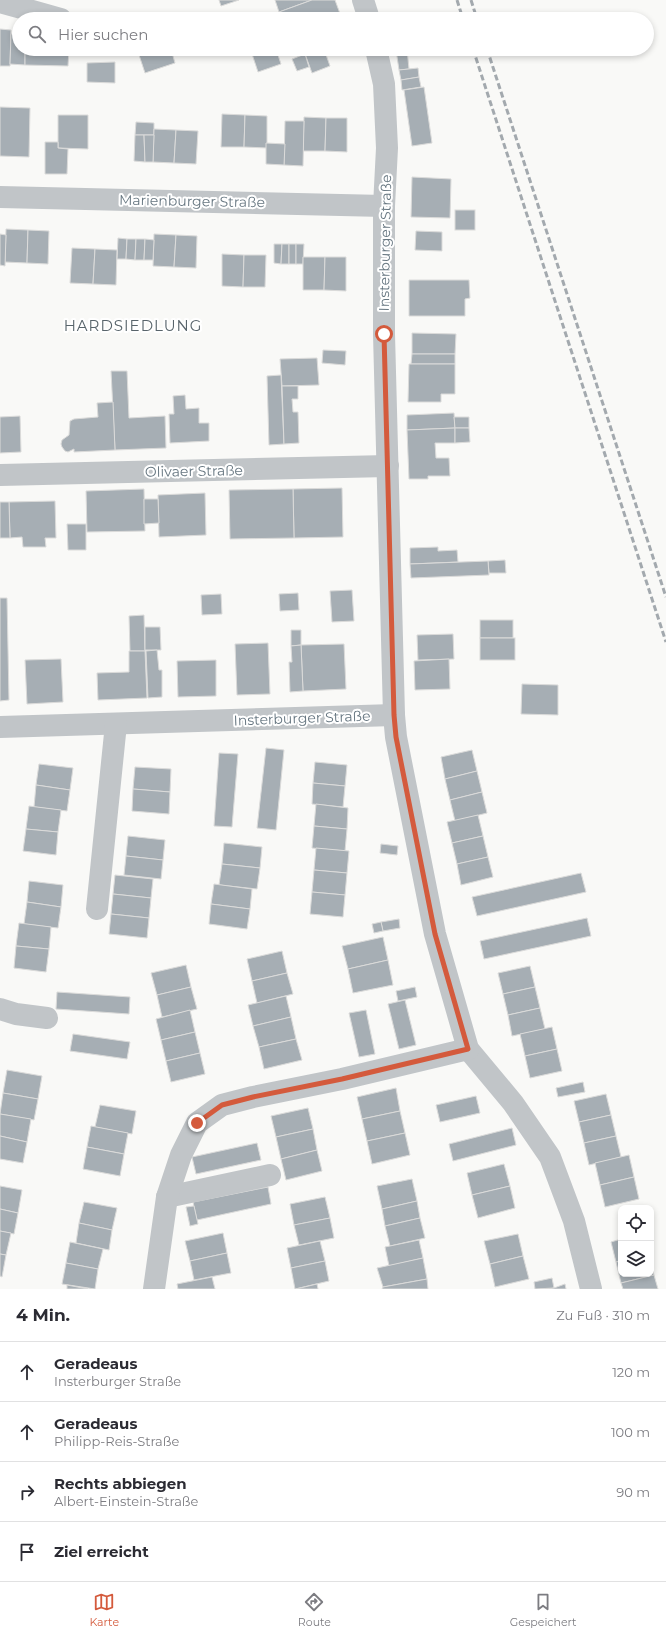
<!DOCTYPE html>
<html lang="de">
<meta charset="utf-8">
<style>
body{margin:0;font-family:Montserrat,sans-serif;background:#f2f2f3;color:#2b2b33}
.controls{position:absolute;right:12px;bottom:12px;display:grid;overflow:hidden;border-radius:8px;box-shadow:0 2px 6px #0003}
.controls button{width:36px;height:36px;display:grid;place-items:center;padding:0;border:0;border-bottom:1px solid #e1e1e2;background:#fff;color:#2b2b33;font:20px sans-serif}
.stop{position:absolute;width:12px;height:12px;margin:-9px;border:3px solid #d45a3c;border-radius:50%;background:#fff}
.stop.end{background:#d45a3c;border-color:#fff;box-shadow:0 1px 4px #0008}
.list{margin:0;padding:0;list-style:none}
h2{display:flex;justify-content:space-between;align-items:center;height:52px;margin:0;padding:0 16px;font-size:17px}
h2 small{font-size:13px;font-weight:400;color:#7c7c81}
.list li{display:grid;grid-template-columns:26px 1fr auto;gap:12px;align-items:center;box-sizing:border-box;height:60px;padding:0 16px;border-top:1px solid #e1e1e2}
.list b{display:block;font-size:15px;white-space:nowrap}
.list p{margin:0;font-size:13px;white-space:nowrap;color:#7c7c81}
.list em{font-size:13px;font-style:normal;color:#7c7c81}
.icon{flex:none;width:22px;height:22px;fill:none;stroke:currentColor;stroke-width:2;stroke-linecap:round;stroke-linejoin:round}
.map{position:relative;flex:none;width:666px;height:1289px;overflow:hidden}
.search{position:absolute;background:#fff;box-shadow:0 2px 6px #0003;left:12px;right:12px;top:12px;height:44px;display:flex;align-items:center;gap:10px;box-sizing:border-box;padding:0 14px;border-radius:22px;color:#7c7c81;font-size:15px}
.sheet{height:292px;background:#fff}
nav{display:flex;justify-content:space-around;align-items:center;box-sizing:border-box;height:56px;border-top:1px solid #e1e1e2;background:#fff;font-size:11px;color:#7c7c81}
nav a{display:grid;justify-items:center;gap:2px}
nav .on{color:#d45a3c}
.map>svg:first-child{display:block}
</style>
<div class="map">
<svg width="666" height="1289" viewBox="0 0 666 1289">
<rect width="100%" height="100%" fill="#f9f9f7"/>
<!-- building -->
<g fill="#a6aeb4" stroke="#dbdbda">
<polygon points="219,0 239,0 221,6"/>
<polygon points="275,0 312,0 279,12"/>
<polygon points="312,0 335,0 342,19 312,19 310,13 292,19 281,19 279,12"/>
<polygon points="0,29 11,30 10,66 0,66"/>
<polygon points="11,34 19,34 19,49 25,49 25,65 10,64"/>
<polygon points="25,49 69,49 68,66 25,65"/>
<polygon points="147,49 171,49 175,63 145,73 138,52"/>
<polygon points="256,49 276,49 281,64 258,72 251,51"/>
<polygon points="318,49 324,49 330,66 312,73 305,54"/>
<polygon points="407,49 409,69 399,70 396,50"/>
<polygon points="305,54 309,67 297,71 292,59"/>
<polygon points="115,62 115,83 87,82 87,63"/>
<polygon points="418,68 419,77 401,80 399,70"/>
<polygon points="419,77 421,87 402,90 401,80"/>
<polygon points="424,87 432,143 412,146 404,90"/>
<polygon points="0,107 30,108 29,157 0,156"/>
<polygon points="222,114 245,115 244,147 221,147"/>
<polygon points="58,115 88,115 88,149 58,148"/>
<polygon points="245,115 267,116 267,148 244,147"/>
<polygon points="304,117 326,118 325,151 303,151"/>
<polygon points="326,118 347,118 347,152 325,151"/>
<polygon points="285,121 304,121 303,166 284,165"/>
<polygon points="136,122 154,123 154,135 135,135"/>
<polygon points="154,129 176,130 174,163 153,162"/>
<polygon points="176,130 198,131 196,164 174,163"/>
<polygon points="135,135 144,135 145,162 134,161"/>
<polygon points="144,135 154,135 153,162 145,162"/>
<polygon points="45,142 58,142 58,148 68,149 67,174 45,174"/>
<polygon points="266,143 285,144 284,165 266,164"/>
<polygon points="412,177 451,179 450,218 411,217"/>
<rect x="455" y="210" width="20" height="20"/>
<polygon points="6,229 28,230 27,263 5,262"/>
<polygon points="28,230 49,231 48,264 27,263"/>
<polygon points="416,231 442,232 442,251 415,250"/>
<polygon points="0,234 6,235 5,266 0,265"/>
<polygon points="154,234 176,235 174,267 153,266"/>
<polygon points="176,235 197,236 196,268 174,267"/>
<polygon points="118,238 127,239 126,259 117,259"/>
<polygon points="127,239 136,239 135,260 126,259"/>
<polygon points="136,239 145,239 144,260 135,260"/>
<polygon points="145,239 154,240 153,260 144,260"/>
<polygon points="274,244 282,244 281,264 274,263"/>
<polygon points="282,244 289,244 289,264 281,264"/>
<rect x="289" y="244" width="7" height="20"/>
<polygon points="296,244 304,244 303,264 296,264"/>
<polygon points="72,248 95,249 93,284 70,283"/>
<polygon points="95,249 117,250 116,285 93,284"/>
<polygon points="222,254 244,255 243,287 222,286"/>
<polygon points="244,255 266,255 265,287 243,287"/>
<polygon points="303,257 325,257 324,290 303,290"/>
<polygon points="325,257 346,257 346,291 324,290"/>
<polygon points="409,280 469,280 470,298 465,299 465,316 409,316"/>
<polygon points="412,333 456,334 455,354 412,354"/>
<polygon points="323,350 346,351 345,365 322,363"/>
<polygon points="412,354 455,354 455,364 411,364"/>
<polygon points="317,358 319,385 282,386 280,359"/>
<polygon points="409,364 455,364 455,394 441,394 441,402 408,402"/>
<polygon points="111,371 127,371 129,418 165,416 166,448 115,450"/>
<polygon points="281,375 284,444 269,445 267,376"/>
<polygon points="282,386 298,386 298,399 292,399 293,412 298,412 299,443 284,444"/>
<polygon points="185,395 186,409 199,408 199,423 209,423 209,441 170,443 169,414 174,414 173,396"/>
<polygon points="113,402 115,450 74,452 74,449 68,452 65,451 62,447 61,444 62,440 69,435 70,421 74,419 98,417 97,403"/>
<polygon points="454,413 455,428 407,430 407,415"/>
<polygon points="20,416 21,452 0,453 0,417"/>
<polygon points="454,417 469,417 469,428 455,428"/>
<polygon points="455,428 455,443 435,443 436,458 449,458 450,476 428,476 428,479 409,479 407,430"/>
<polygon points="455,428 469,428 470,442 455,443"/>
<polygon points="342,488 343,537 294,538 293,489"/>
<polygon points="144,489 145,531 87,532 86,491"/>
<polygon points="293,489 294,538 230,539 229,490"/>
<polygon points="205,493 206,535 159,537 158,495"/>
<polygon points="144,499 158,499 159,523 144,524"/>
<polygon points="55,501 56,538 45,538 46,547 23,547 22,537 10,538 9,502"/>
<polygon points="0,502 9,502 10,538 0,538"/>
<polygon points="67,524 86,524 86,550 68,550"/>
<polygon points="438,547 438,551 457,550 458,562 410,564 410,548"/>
<polygon points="505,560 506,573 489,573 488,561"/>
<polygon points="488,561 489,575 411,578 410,564"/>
<polygon points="352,590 354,621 332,622 330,591"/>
<polygon points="298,593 299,610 280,611 279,594"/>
<polygon points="221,594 222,614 202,615 201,595"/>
<polygon points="0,598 7,598 9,700 0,701"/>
<polygon points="144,615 145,651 130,651 129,616"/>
<rect x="480" y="620" width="33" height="18"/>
<polygon points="145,627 160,627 161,650 145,650"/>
<polygon points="291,630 301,630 301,645 291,646"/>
<polygon points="453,634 454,659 418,660 417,635"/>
<rect x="480" y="638" width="35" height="22"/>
<polygon points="268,643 270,694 237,695 235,644"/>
<polygon points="344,644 346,689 303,691 301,645"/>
<polygon points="301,645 303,691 290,692 289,662 292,662 291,646"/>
<polygon points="157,650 159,670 162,670 162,697 148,698 146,651"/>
<polygon points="129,651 145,651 147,698 98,700 97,673 129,672"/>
<polygon points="61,659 63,702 27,704 25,660"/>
<polygon points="449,659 450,689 415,690 414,661"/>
<polygon points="216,660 216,696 178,697 177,661"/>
<polygon points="522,684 558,685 558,715 521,714"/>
<polygon points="266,748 284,750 276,830 257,828"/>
<polygon points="472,750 477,771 445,779 441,757"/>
<polygon points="219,753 238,754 232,827 214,826"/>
<polygon points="315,762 347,765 345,786 313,783"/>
<polygon points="39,764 73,768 70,790 36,785"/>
<polygon points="135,767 171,769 170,792 133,789"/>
<polygon points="477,771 482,792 450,800 445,779"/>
<polygon points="313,783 345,786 343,807 312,804"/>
<polygon points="36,785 70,790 67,811 34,807"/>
<polygon points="133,789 170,792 169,814 132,811"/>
<polygon points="482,792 487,813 455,821 450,800"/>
<polygon points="316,804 348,808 347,829 314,826"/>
<polygon points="29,806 61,810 58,832 26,829"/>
<polygon points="478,815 483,836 452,843 447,822"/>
<polygon points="314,826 347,829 345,851 312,848"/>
<polygon points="26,829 58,832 56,855 23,851"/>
<polygon points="128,836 165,840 163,860 126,856"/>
<polygon points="483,836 488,857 457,864 452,843"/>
<polygon points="224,843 262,847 260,868 222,864"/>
<polygon points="381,844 398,846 397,855 380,853"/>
<polygon points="316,848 349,851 347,873 314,870"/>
<polygon points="126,856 163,860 161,879 124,875"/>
<polygon points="488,857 493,877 461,885 457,864"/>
<polygon points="222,864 260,868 257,889 219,885"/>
<polygon points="314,870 347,873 345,895 312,892"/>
<polygon points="581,873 586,892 477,916 472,897"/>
<polygon points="115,875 153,879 151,898 113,894"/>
<polygon points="29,881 63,885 61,907 27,902"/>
<polygon points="214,884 252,889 250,909 211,904"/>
<polygon points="312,892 345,895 343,917 310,914"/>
<polygon points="113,894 151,898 149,918 111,914"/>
<polygon points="27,902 61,907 58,928 24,924"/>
<polygon points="211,904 250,909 247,929 209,924"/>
<polygon points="111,914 149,918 147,938 109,934"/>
<polygon points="587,918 591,936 484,959 480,941"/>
<polygon points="399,919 400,928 383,931 381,922"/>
<polygon points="381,922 383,931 374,933 372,924"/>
<polygon points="19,923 51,927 49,949 16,946"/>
<polygon points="383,937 388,960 348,969 342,946"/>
<polygon points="16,946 49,949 46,972 14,968"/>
<polygon points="282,951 287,973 252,981 247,959"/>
<polygon points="388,960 393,985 353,993 348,969"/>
<polygon points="186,965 191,987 157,995 151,973"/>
<polygon points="530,966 535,987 503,994 498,973"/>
<polygon points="287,973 293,994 257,1003 252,981"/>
<polygon points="191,987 197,1009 162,1017 157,995"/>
<polygon points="415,987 417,997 398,1001 396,991"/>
<polygon points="535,987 540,1008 508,1015 503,994"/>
<polygon points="57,992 130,997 129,1014 56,1009"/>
<polygon points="286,996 291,1017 253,1026 248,1005"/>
<polygon points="405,1000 416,1045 399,1049 388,1004"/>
<polygon points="540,1008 545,1029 512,1036 508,1015"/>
<polygon points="190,1010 195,1032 161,1040 156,1019"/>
<polygon points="366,1010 375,1054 359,1057 349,1013"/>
<polygon points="291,1017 296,1039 259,1047 253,1026"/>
<polygon points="552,1027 557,1049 525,1056 520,1034"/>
<polygon points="195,1032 200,1053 166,1061 161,1040"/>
<polygon points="73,1034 130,1042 127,1059 70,1051"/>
<polygon points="296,1039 302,1060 264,1069 259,1047"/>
<polygon points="557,1049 562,1071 530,1078 525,1056"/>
<polygon points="200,1053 205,1074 171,1082 166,1061"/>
<polygon points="7,1070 42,1076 38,1099 3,1093"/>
<polygon points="583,1082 585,1092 558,1097 556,1088"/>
<polygon points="396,1088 400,1111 362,1119 357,1097"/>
<polygon points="3,1093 38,1099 34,1120 0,1114"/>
<polygon points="606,1094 611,1115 579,1122 574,1101"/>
<polygon points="476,1096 480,1113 440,1122 436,1105"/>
<polygon points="100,1105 136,1111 132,1134 95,1127"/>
<polygon points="308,1108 313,1129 276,1137 271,1116"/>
<polygon points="400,1111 405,1133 367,1141 362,1119"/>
<polygon points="0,1114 31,1119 27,1142 0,1136"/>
<polygon points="611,1115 616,1136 584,1143 579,1122"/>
<polygon points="91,1126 128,1133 124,1154 87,1147"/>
<polygon points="512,1128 516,1145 453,1161 449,1144"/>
<polygon points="313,1129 317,1150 281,1159 276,1137"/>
<polygon points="405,1133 410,1155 372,1164 367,1141"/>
<polygon points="0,1136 27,1142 23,1163 0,1159"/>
<polygon points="616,1136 621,1157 589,1165 584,1143"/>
<polygon points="257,1143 261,1160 196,1174 192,1157"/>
<polygon points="87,1147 124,1154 120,1176 83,1169"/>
<polygon points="317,1150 322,1171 286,1180 281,1159"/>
<polygon points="629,1155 634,1177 600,1185 595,1163"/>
<polygon points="504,1164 510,1186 472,1195 467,1173"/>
<polygon points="634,1177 639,1199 605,1207 600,1185"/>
<polygon points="412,1179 417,1201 382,1209 377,1186"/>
<polygon points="0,1186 22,1190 18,1213 0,1209"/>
<polygon points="510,1186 515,1208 478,1218 472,1195"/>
<polygon points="268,1187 271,1204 197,1220 193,1202"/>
<polygon points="325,1197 330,1218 294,1225 290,1204"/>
<polygon points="417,1201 420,1218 385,1226 382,1209"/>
<polygon points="84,1202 117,1208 112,1230 79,1223"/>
<polygon points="194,1206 198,1224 190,1226 186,1207"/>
<polygon points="0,1209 18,1213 14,1234 0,1231"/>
<polygon points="330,1218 334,1238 299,1245 294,1225"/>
<polygon points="420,1218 425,1238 390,1246 385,1226"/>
<polygon points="79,1223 112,1230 109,1250 76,1243"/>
<polygon points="0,1231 11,1233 6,1255 0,1254"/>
<polygon points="223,1233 227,1253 190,1261 185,1241"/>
<polygon points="518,1234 523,1256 490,1264 484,1241"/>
<polygon points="621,1239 621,1261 616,1262 611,1242"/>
<polygon points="419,1240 423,1258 389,1266 385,1247"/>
<polygon points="320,1241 325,1261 291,1268 287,1248"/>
<polygon points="70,1242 103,1249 98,1269 66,1263"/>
<polygon points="227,1253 231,1273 194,1280 190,1261"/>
<polygon points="0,1254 6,1255 2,1277 0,1276"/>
<polygon points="523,1256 529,1279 495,1287 490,1264"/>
<polygon points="423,1258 427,1279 383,1287 377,1268"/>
<polygon points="325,1261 329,1281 295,1289 291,1268"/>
<polygon points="621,1261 621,1274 651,1274 651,1263 654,1275 621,1283 616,1262"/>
<polygon points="66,1263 98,1269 95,1289 62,1284"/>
<polygon points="654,1275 658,1289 623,1289 621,1283"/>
<polygon points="212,1277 215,1289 178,1289 177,1284"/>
<polygon points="552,1278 554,1288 535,1289 534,1282"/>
<polygon points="427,1279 428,1289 382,1289 383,1287"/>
<polygon points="317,1284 318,1289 296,1289"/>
<polygon points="565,1284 566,1289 549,1289 554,1288"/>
<polygon points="67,1285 88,1289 67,1289"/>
</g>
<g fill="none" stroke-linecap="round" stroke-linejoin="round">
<!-- minor -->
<g stroke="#c1c5c8" stroke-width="22">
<polyline points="363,0 369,19"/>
<polyline points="0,2 61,19"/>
<polyline points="376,49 384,84 387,148 384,206 384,334 394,715 396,737 435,934 468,1049 513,1103 550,1157 574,1221 591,1289"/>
<polyline points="0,197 384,206"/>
<polyline points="0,475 388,466"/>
<polyline points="0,727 394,715"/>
<polyline points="97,909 116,724"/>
<polyline points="0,1009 16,1014 47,1018"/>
<polyline points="167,1197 270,1175"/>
<polyline points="154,1289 167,1197 181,1155 197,1123 222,1105 253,1097 342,1079 468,1049"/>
</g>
<!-- rail -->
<g stroke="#a3a9ae" stroke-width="3" stroke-dasharray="6 3" stroke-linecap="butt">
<polyline points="457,0 463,19"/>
<polyline points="471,0 477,19"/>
<polyline points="473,49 666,642"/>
<polyline points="487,49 666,597"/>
</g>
</g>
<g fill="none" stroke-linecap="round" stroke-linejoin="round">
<!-- route -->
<polyline stroke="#d45a3c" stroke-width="5" points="197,1123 222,1105 253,1097 342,1079 468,1049 435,934 396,737 394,715 384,334"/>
</g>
<g text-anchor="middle" stroke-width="4" stroke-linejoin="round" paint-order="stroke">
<!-- street labels -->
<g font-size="14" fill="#667680" stroke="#fff">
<text transform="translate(192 201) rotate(1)" y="5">Marienburger Straße</text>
<text transform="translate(385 243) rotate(-89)" y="5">Insterburger Straße</text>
<text transform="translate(194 471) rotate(-1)" y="5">Olivaer Straße</text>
<text transform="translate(302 718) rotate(-2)" y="5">Insterburger Straße</text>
</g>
<!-- neighbourhood labels -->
<g font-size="15" letter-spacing="1" fill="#58646b" stroke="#fff">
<text x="133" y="331">HARDSIEDLUNG</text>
</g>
</g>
</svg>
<div class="controls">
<button><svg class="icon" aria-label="locate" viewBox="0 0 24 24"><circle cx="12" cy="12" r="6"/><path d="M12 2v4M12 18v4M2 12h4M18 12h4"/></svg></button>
<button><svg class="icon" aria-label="layers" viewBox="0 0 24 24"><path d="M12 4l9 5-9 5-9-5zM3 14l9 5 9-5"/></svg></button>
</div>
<div class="stop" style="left:384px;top:334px"></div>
<div class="stop end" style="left:197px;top:1123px"></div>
<div class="search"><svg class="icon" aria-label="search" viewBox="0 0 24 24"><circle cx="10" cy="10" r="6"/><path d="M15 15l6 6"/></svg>Hier suchen</div>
</div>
<section class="sheet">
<h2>4 Min.<small>Zu Fuß · 310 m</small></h2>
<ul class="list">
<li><svg class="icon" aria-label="ahead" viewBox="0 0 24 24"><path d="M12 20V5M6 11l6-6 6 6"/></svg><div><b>Geradeaus</b><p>Insterburger Straße</p></div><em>120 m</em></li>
<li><svg class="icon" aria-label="ahead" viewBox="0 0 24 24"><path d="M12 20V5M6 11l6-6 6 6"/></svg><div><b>Geradeaus</b><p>Philipp-Reis-Straße</p></div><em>100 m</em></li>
<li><svg class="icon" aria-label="right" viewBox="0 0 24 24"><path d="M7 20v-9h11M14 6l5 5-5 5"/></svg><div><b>Rechts abbiegen</b><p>Albert-Einstein-Straße</p></div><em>90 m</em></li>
<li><svg class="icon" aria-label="arrive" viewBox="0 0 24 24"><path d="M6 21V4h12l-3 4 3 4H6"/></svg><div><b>Ziel erreicht</b></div></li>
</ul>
</section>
<nav>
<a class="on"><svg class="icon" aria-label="map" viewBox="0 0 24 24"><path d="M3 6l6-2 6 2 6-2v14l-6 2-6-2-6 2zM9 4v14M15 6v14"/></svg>Karte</a>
<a><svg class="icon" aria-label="directions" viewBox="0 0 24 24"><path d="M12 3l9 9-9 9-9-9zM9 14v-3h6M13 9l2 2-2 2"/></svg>Route</a>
<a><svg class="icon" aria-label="saved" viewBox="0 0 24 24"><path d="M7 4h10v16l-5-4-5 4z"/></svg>Gespeichert</a>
</nav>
